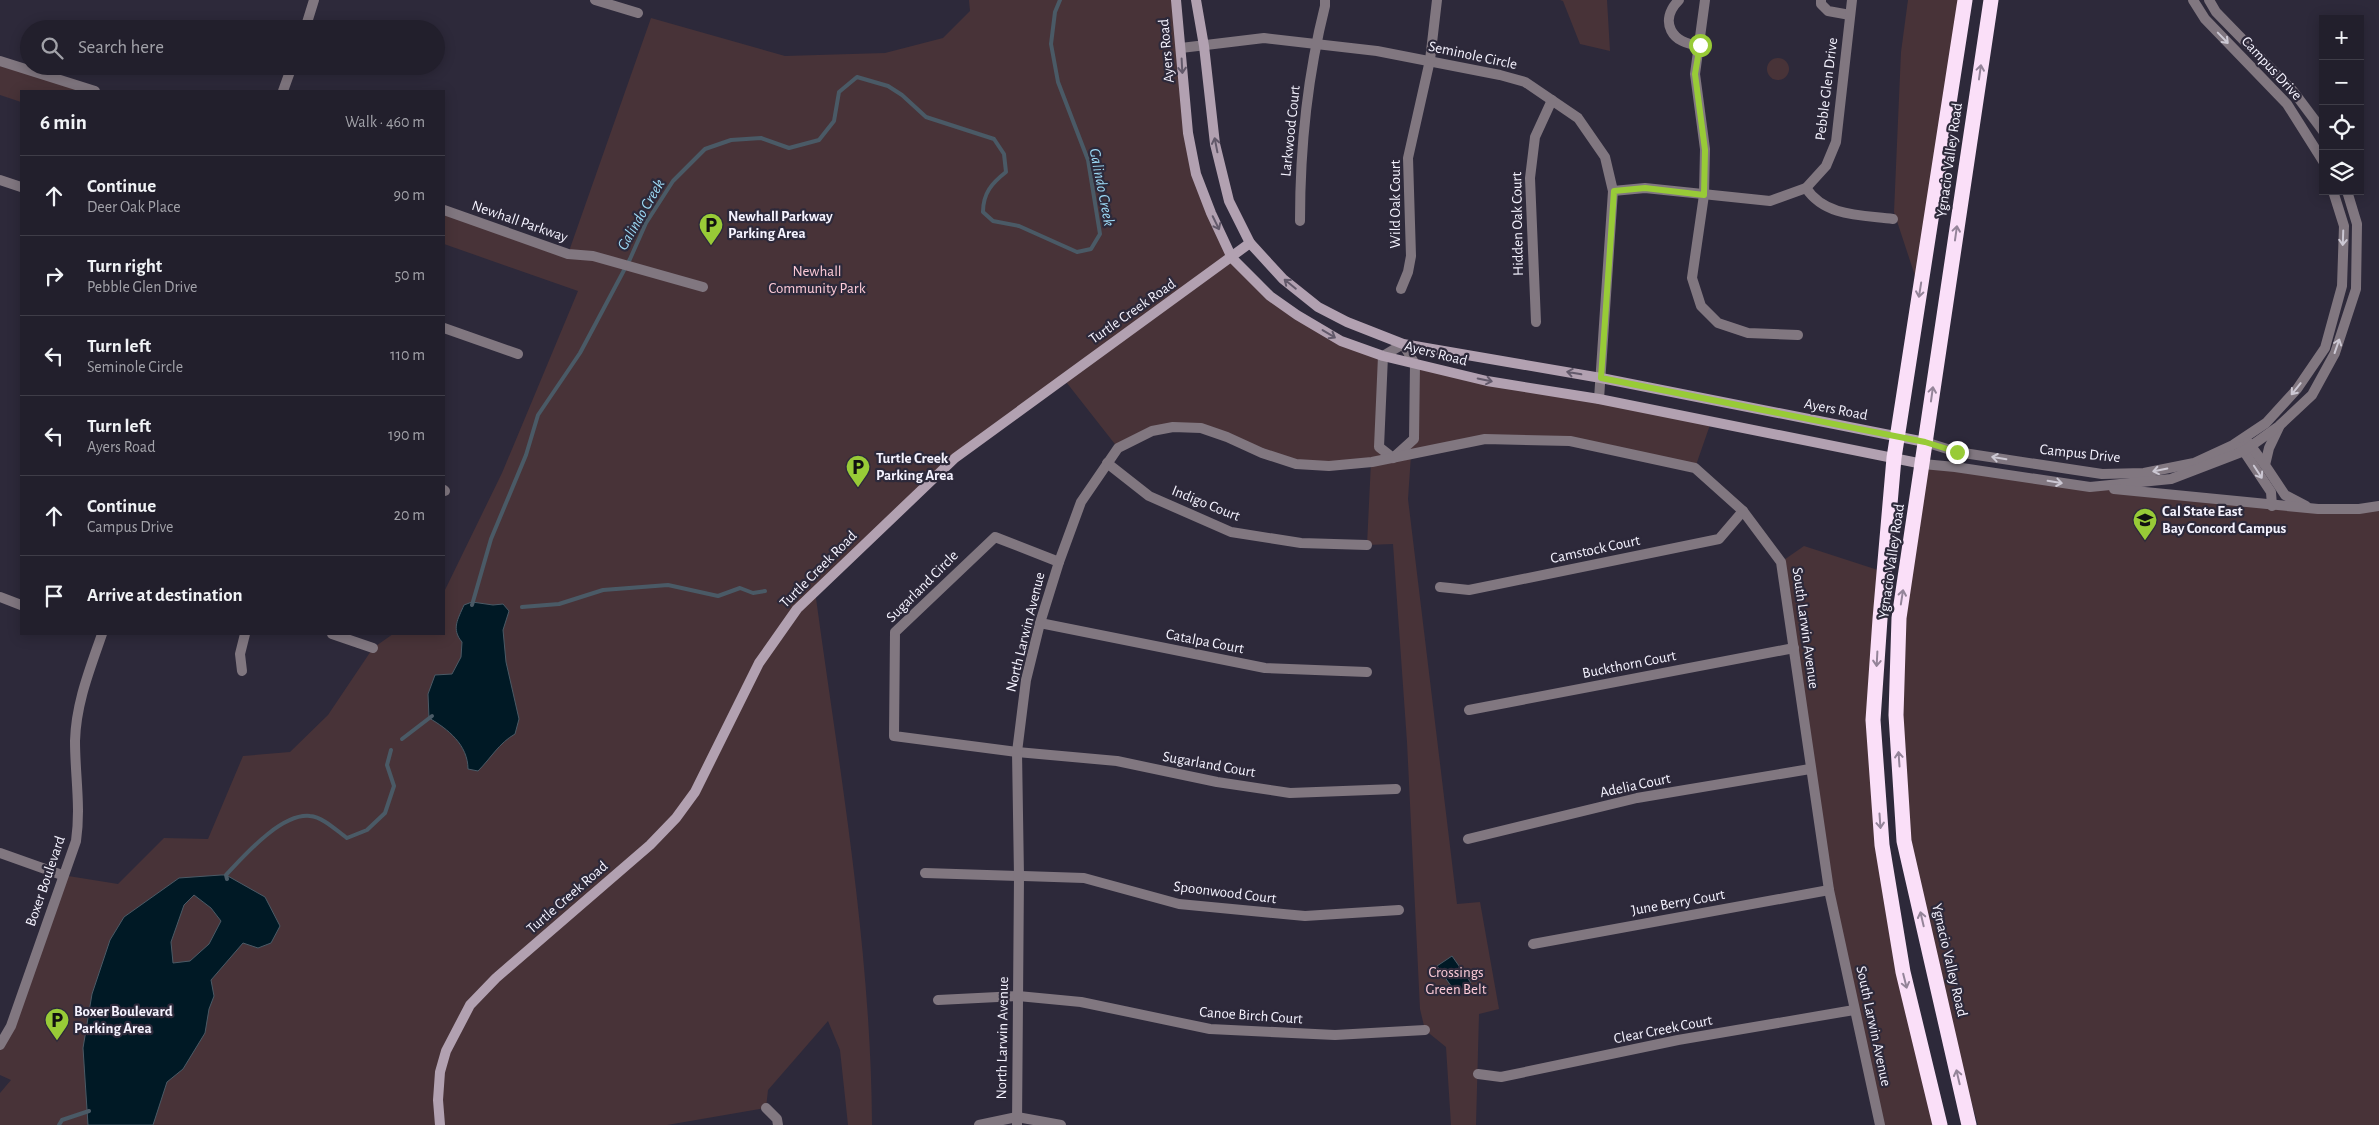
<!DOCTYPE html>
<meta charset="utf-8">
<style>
body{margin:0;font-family:"Alegreya Sans",sans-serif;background:#2a2734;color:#f1f3f6}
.controls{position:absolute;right:15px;top:15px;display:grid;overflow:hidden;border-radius:0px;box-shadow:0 2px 12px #0003}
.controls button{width:45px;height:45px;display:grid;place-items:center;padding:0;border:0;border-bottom:1px solid #3f3d48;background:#221f2c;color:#f1f3f6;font:25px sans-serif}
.stop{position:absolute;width:15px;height:15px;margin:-11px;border:4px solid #98cb37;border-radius:50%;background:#fff}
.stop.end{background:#98cb37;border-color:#fff;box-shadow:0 1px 5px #0008}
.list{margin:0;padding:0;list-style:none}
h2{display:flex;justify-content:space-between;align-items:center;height:65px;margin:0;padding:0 20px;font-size:21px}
h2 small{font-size:16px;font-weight:400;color:#a2a2a9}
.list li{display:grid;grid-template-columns:32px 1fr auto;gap:15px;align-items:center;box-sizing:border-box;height:80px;padding:0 20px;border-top:1px solid #3f3d48}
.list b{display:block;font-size:19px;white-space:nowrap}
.list p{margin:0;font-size:16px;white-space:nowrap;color:#a2a2a9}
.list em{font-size:16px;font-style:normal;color:#a2a2a9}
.icon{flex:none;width:28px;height:28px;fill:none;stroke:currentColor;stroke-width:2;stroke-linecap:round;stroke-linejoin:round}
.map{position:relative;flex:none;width:2379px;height:1125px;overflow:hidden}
.search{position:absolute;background:#221f2c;box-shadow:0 2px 12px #0003;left:20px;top:20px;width:425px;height:55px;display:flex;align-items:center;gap:12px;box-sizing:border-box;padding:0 18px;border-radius:28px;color:#a2a2a9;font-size:19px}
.panel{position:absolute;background:#221f2c;box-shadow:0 2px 12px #0003;left:20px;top:90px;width:425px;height:545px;border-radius:0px}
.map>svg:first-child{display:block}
</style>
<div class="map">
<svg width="2379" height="1125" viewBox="0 0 2379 1125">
<rect width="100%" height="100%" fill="#2d293a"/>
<!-- green -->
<g fill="#483338">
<path d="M969,0H1176L1196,174L1232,258L1297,315L1383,356L1379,447L1393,458L1414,439L1415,364L1711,422L1695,468L1570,441L1485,439L1411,455L1408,499L1457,904L1480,902L1499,1009L1479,1014L1476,1125H1451L1446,1047L1425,1030L1420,1009L1407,742L1393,544L1367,545L1371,462L1296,464L1227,437L1173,427L1118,448L1063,378L955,458L815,591C839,768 871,946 872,1125H848L840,1050L828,1021L768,1090L766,1108L667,1125H0V1093L11,1080L0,1075V1045L62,875L118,884L164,838L208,839L243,756L290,752L328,715L373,648L393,634H444V592L502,473L578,291L444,244V210L568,254L651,18L785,56L885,53L943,38L970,11Z"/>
<polygon points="1560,0 1607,0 1610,51 1580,44 1563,1"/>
<polygon points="1908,0 1965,0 1920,291 1894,212 1901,52"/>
<circle cx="1778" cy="69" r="11"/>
<polygon points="0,61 95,91 21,91 21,102 0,95"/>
<polygon points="1923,464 2272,506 2379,506 2379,1125 1978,1125 1937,983 1904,841 1899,618"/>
<polygon points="1804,546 1884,572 1873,720 1882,845 1940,1125 1880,1125 1829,890 1781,562"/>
</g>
<!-- water -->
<g fill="#001925" stroke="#4a5a66" fill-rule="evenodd">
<path d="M472,602L493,605L503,604L509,611L503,630L506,662L519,719L515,734C499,743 491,758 478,771L468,769C468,745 448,729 429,718L428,694L435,675L452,674L461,657L462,642C451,629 458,619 464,605Z"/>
<path d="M221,875H226L265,897L280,926L271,943L258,948L243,943L211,980L214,996L209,1009L205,1033L183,1069L167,1082L153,1125H88L83,1048L92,994L110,940L124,917L179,878ZM194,895L211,908L221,921L209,944L190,961L173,963L171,942L184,905Z"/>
<polygon points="1452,956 1471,983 1456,993 1437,966"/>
</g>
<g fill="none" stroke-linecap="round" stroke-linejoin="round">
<!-- stream -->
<g stroke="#4a5a66" stroke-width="4">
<path d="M472,605L491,539L526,455L538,415L580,353L630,259L646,223L673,181L705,149L731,140L761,138L789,148L819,140L834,121L839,92L857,77L888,86L902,95L926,117L994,139L1004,154L1006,172C992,183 983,193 983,212L993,221L1019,226L1077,252L1091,249L1100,234L1088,160L1058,82L1051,44L1055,12L1060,0"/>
<polyline points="522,607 559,604 603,590 668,585 718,596 740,588 753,593 765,591"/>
<polyline points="402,739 432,716"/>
<path d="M227,879L226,875C244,856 281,813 310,816C323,817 337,831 347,838L367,830L385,813L394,786L387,765L391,750"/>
<polyline points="59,1125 62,1120 89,1111"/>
</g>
<!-- street -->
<g stroke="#817780" stroke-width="10">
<polyline points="595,0 638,13"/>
<path d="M1679,0C1658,21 1672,45 1700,45"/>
<polyline points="1705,0 1695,74 1705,149 1704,195 1692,278 1701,306 1718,323 1748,333 1798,335"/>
<polyline points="1821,0 1821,4 1828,11 1850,15"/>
<polyline points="2193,0 2205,19 2287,104 2323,161"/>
<polyline points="2209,0 2216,12 2293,91 2323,131"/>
<polyline points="305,29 314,0"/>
<polyline points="1181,48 1264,38 1377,51 1500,75 1525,82 1578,118 1605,157 1613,191 1599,399"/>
<polyline points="0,61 95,91"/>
<polyline points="283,91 292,66"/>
<polyline points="0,180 21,187"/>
<path d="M1806,188C1825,217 1862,215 1893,219"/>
<polyline points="1613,191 1645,188 1770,201 1806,188 1826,166 1836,142 1852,0"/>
<polyline points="444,210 568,254 593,256 703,287"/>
<path d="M1300,221C1300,149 1307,77 1325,6V0"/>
<polyline points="1401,289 1408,272 1411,256 1408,158 1430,60 1437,0"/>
<polyline points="1536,322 1530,178 1535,137 1552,100"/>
<polyline points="444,328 518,354"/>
<polygon points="1403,344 1415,364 1414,439 1393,458 1379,447 1383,356"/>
<polyline points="2279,427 2269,448 2265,465 2285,495 2306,506"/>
<polyline points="1925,442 1957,452 2102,474 2144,473 2194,463 2233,445 2266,423 2297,389 2325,348 2342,286 2344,226 2333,191"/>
<polyline points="2248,442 2265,465"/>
<polyline points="2241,447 2271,492 2272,506"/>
<polyline points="1107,463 1149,496 1231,532 1301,543 1367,545"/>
<polyline points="1923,464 1955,467 2090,487 2171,479 2244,451 2279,426 2312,395 2335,353 2356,289 2357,224 2347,191"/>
<polyline points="2114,489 2318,509 2359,509 2379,506"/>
<polyline points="444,490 445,491"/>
<polyline points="1059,562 995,537 895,632 894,736 1017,752 1117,761 1217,782 1290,793 1396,789"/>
<polyline points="1440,587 1469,590 1719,539 1743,511"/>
<polyline points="0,597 21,605"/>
<polyline points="1040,623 1265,668 1367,672"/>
<polyline points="332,634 373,648"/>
<polyline points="242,671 240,654 245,634"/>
<polyline points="1469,710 1794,648"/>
<polyline points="1468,839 1637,798 1810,769"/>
<polyline points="0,853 62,875"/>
<polyline points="925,873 1084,878 1179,904 1305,916 1399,910"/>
<polyline points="1533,944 1829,890"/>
<polyline points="938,1000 1018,996 1081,1002 1210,1029 1335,1035 1425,1030"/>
<path d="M0,1045L11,1026L76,841C81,807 75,775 75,741C76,703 90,669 102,634"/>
<polyline points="1478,1074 1501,1077 1678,1040 1854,1010"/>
<polyline points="766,1108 777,1119 778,1125"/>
<polyline points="979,1125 1017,1117 1061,1125"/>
<polyline points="1017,1125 1019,876 1017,752 1026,680 1040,623 1059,562 1081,502 1118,448 1152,431 1173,427 1201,428 1227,437 1262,453 1296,464 1329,466 1372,462 1485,439 1570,441 1695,468 1743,511 1781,562 1829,890 1880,1125"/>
</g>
<!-- secondary -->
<g stroke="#b2a1b1" stroke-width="10">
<polyline points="1176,0 1188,133 1196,174 1211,213 1232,258 1270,296 1297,315 1341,341 1383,356 1487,381 1599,399 1923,464"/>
<polyline points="1196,0 1204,46 1215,144 1229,201 1250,243 1283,279 1318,307 1347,322 1403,344 1601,378 1925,442"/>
<polyline points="440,1125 438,1100 440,1072 446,1051 470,1005 496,978 650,845 676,818 695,792 759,663 797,609 955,458 1250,243"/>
</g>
<!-- highway -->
<g stroke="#fadff8" stroke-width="15">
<polyline points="1940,1125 1903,972 1882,845 1873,720 1880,619 1894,458 1965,0"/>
<polyline points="1969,1125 1904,841 1896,715 1899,618 1991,0"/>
</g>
</g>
<!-- one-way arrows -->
<defs><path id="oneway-shaft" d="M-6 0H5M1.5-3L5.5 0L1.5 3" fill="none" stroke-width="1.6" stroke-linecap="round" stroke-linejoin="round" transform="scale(1.25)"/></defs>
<g stroke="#ccc8d3">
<use href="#oneway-shaft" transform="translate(2223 38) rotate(46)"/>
<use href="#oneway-shaft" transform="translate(2343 238) rotate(92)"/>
<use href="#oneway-shaft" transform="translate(2337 346) rotate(-71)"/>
<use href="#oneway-shaft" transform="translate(2296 389) rotate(129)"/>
<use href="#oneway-shaft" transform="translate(1999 458) rotate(-171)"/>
<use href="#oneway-shaft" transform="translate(2160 470) rotate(168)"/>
<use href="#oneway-shaft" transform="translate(2258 472) rotate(57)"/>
<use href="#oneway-shaft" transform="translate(2055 482) rotate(9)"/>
</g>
<g stroke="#62596a">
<use href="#oneway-shaft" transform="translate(1182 66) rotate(87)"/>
<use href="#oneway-shaft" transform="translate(1216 145) rotate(-101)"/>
<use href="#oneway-shaft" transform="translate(1216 223) rotate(64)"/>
<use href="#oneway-shaft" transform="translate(1290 284) rotate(-141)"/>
<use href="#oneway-shaft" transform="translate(1329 334) rotate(31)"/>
<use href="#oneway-shaft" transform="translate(1574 373) rotate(-170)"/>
<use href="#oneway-shaft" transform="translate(1485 380) rotate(12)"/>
</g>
<g stroke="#948499">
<use href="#oneway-shaft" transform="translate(1980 72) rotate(-82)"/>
<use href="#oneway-shaft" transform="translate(1956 233) rotate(-82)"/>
<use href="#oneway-shaft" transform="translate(1920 290) rotate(99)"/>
<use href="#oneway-shaft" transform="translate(1932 394) rotate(-82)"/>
<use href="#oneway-shaft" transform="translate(1902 597) rotate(-81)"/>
<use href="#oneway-shaft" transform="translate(1877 659) rotate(93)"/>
<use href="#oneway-shaft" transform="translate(1899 759) rotate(-94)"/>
<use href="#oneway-shaft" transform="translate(1880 821) rotate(86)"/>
<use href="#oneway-shaft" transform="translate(1922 919) rotate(-103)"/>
<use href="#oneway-shaft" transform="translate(1905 981) rotate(76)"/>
<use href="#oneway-shaft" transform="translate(1958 1077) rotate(-103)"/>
</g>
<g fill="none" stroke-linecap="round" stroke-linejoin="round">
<!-- route -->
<polyline stroke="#98cb37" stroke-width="6" points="1700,45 1695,74 1705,150 1704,195 1645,188 1614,191 1601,378 1925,442 1957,452"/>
</g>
<!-- icons -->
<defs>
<symbol id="parking-pin" viewBox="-11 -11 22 30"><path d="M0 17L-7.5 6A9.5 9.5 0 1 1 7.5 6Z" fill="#98cb37" stroke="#2d293a"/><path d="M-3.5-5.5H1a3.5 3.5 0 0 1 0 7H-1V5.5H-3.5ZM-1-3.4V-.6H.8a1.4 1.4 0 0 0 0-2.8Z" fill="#111"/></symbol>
<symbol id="school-pin" viewBox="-11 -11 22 30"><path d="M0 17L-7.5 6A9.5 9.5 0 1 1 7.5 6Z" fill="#98cb37" stroke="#2d293a"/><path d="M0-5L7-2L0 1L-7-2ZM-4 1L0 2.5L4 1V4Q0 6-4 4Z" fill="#111"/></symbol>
</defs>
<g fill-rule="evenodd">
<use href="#parking-pin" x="697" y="211" width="28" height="38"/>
<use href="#parking-pin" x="844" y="453" width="28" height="38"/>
<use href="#school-pin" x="2131" y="506" width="28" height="38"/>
<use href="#parking-pin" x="43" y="1006" width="28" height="38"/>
</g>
<g text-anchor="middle" stroke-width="4.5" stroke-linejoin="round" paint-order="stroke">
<!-- street labels -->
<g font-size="15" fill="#f5f3ff" stroke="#2d293a">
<text transform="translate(1166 51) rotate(-95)" y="5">Ayers Road</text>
<text transform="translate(1473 55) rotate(12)" y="5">Seminole Circle</text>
<text transform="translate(2272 68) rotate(47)" y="5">Campus Drive</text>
<text transform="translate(1826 89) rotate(-83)" y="5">Pebble Glen Drive</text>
<text transform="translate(1290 131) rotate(-84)" y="5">Larkwood Court</text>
<text transform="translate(1949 160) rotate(-82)" y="5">Ygnacio Valley Road</text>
<text transform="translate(1395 204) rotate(-90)" y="5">Wild Oak Court</text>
<text transform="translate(520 221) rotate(19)" y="5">Newhall Parkway</text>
<text transform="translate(1517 224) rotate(-91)" y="5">Hidden Oak Court</text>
<text transform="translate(1132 311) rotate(-35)" y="5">Turtle Creek Road</text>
<text transform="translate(1436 353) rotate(14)" y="5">Ayers Road</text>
<text transform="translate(1836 409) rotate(11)" y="5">Ayers Road</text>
<text transform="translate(2080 453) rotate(6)" y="5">Campus Drive</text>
<text transform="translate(1206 503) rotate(22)" y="5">Indigo Court</text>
<text transform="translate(1595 549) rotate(-12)" y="5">Camstock Court</text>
<text transform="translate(1891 561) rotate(-82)" y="5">Ygnacio Valley Road</text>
<text transform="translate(818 569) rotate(-45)" y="5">Turtle Creek Road</text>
<text transform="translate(922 586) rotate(-45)" y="5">Sugarland Circle</text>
<text transform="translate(1806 628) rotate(82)" y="5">South Larwin Avenue</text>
<text transform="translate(1025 632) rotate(-76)" y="5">North Larwin Avenue</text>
<text transform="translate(1205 641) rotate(11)" y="5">Catalpa Court</text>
<text transform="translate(1629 664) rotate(-11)" y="5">Buckthorn Court</text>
<text transform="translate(1209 764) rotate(10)" y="5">Sugarland Court</text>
<text transform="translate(1635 785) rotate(-12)" y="5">Adelia Court</text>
<text transform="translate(45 881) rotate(-71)" y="5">Boxer Boulevard</text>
<text transform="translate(1225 892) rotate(7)" y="5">Spoonwood Court</text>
<text transform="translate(567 897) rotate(-41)" y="5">Turtle Creek Road</text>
<text transform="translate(1678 902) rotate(-10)" y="5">June Berry Court</text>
<text transform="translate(1950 960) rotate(77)" y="5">Ygnacio Valley Road</text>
<text transform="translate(1251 1015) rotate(4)" y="5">Canoe Birch Court</text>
<text transform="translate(1874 1026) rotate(78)" y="5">South Larwin Avenue</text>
<text transform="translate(1663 1029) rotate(-11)" y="5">Clear Creek Court</text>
<text transform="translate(1002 1038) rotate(-89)" y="5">North Larwin Avenue</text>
</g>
<!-- poi labels -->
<g font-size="15" font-weight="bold" fill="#f5f3ff" stroke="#2d293a" text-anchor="start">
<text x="728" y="221">Newhall Parkway<tspan x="728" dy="17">Parking Area</tspan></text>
<text x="876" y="463">Turtle Creek<tspan x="876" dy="17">Parking Area</tspan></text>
<text x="2162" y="516">Cal State East<tspan x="2162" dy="17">Bay Concord Campus</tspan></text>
<text x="74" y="1016">Boxer Boulevard<tspan x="74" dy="17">Parking Area</tspan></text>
</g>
<!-- park labels -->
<g font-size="15" fill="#fdcbd8" stroke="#2d293a">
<text x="817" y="276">Newhall<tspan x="817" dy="17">Community Park</tspan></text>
<text x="1456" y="977">Crossings<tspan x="1456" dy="17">Green Belt</tspan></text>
</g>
<!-- water labels -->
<g font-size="16" font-style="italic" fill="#9cd9f5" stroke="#2d293a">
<text transform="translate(1103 187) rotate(79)" y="6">Galindo Creek</text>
<text transform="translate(640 214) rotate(-60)" y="6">Galindo Creek</text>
</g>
</g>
</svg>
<div class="controls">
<button>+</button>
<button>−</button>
<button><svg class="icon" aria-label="locate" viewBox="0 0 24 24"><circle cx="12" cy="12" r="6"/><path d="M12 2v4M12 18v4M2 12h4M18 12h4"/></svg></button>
<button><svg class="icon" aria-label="layers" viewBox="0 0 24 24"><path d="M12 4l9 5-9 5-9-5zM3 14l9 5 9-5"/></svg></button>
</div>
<div class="stop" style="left:1700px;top:45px"></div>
<div class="stop end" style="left:1957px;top:452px"></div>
<div class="search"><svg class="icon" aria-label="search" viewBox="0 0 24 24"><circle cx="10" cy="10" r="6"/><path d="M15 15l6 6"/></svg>Search here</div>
<section class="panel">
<h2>6 min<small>Walk · 460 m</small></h2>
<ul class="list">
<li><svg class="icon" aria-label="ahead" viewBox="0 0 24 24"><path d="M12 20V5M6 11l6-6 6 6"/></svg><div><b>Continue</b><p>Deer Oak Place</p></div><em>90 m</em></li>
<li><svg class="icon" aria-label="right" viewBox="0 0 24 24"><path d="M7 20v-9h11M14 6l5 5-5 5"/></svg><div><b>Turn right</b><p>Pebble Glen Drive</p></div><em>50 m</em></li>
<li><svg class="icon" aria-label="left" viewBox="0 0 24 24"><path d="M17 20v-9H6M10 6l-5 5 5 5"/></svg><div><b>Turn left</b><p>Seminole Circle</p></div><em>110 m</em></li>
<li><svg class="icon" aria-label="left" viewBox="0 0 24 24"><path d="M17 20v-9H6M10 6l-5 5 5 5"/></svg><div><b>Turn left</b><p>Ayers Road</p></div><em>190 m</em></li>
<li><svg class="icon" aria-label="ahead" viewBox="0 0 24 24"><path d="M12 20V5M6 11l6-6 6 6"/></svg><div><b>Continue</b><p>Campus Drive</p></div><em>20 m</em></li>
<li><svg class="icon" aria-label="arrive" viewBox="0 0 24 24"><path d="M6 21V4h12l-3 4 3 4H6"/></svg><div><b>Arrive at destination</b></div></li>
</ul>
</section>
</div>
